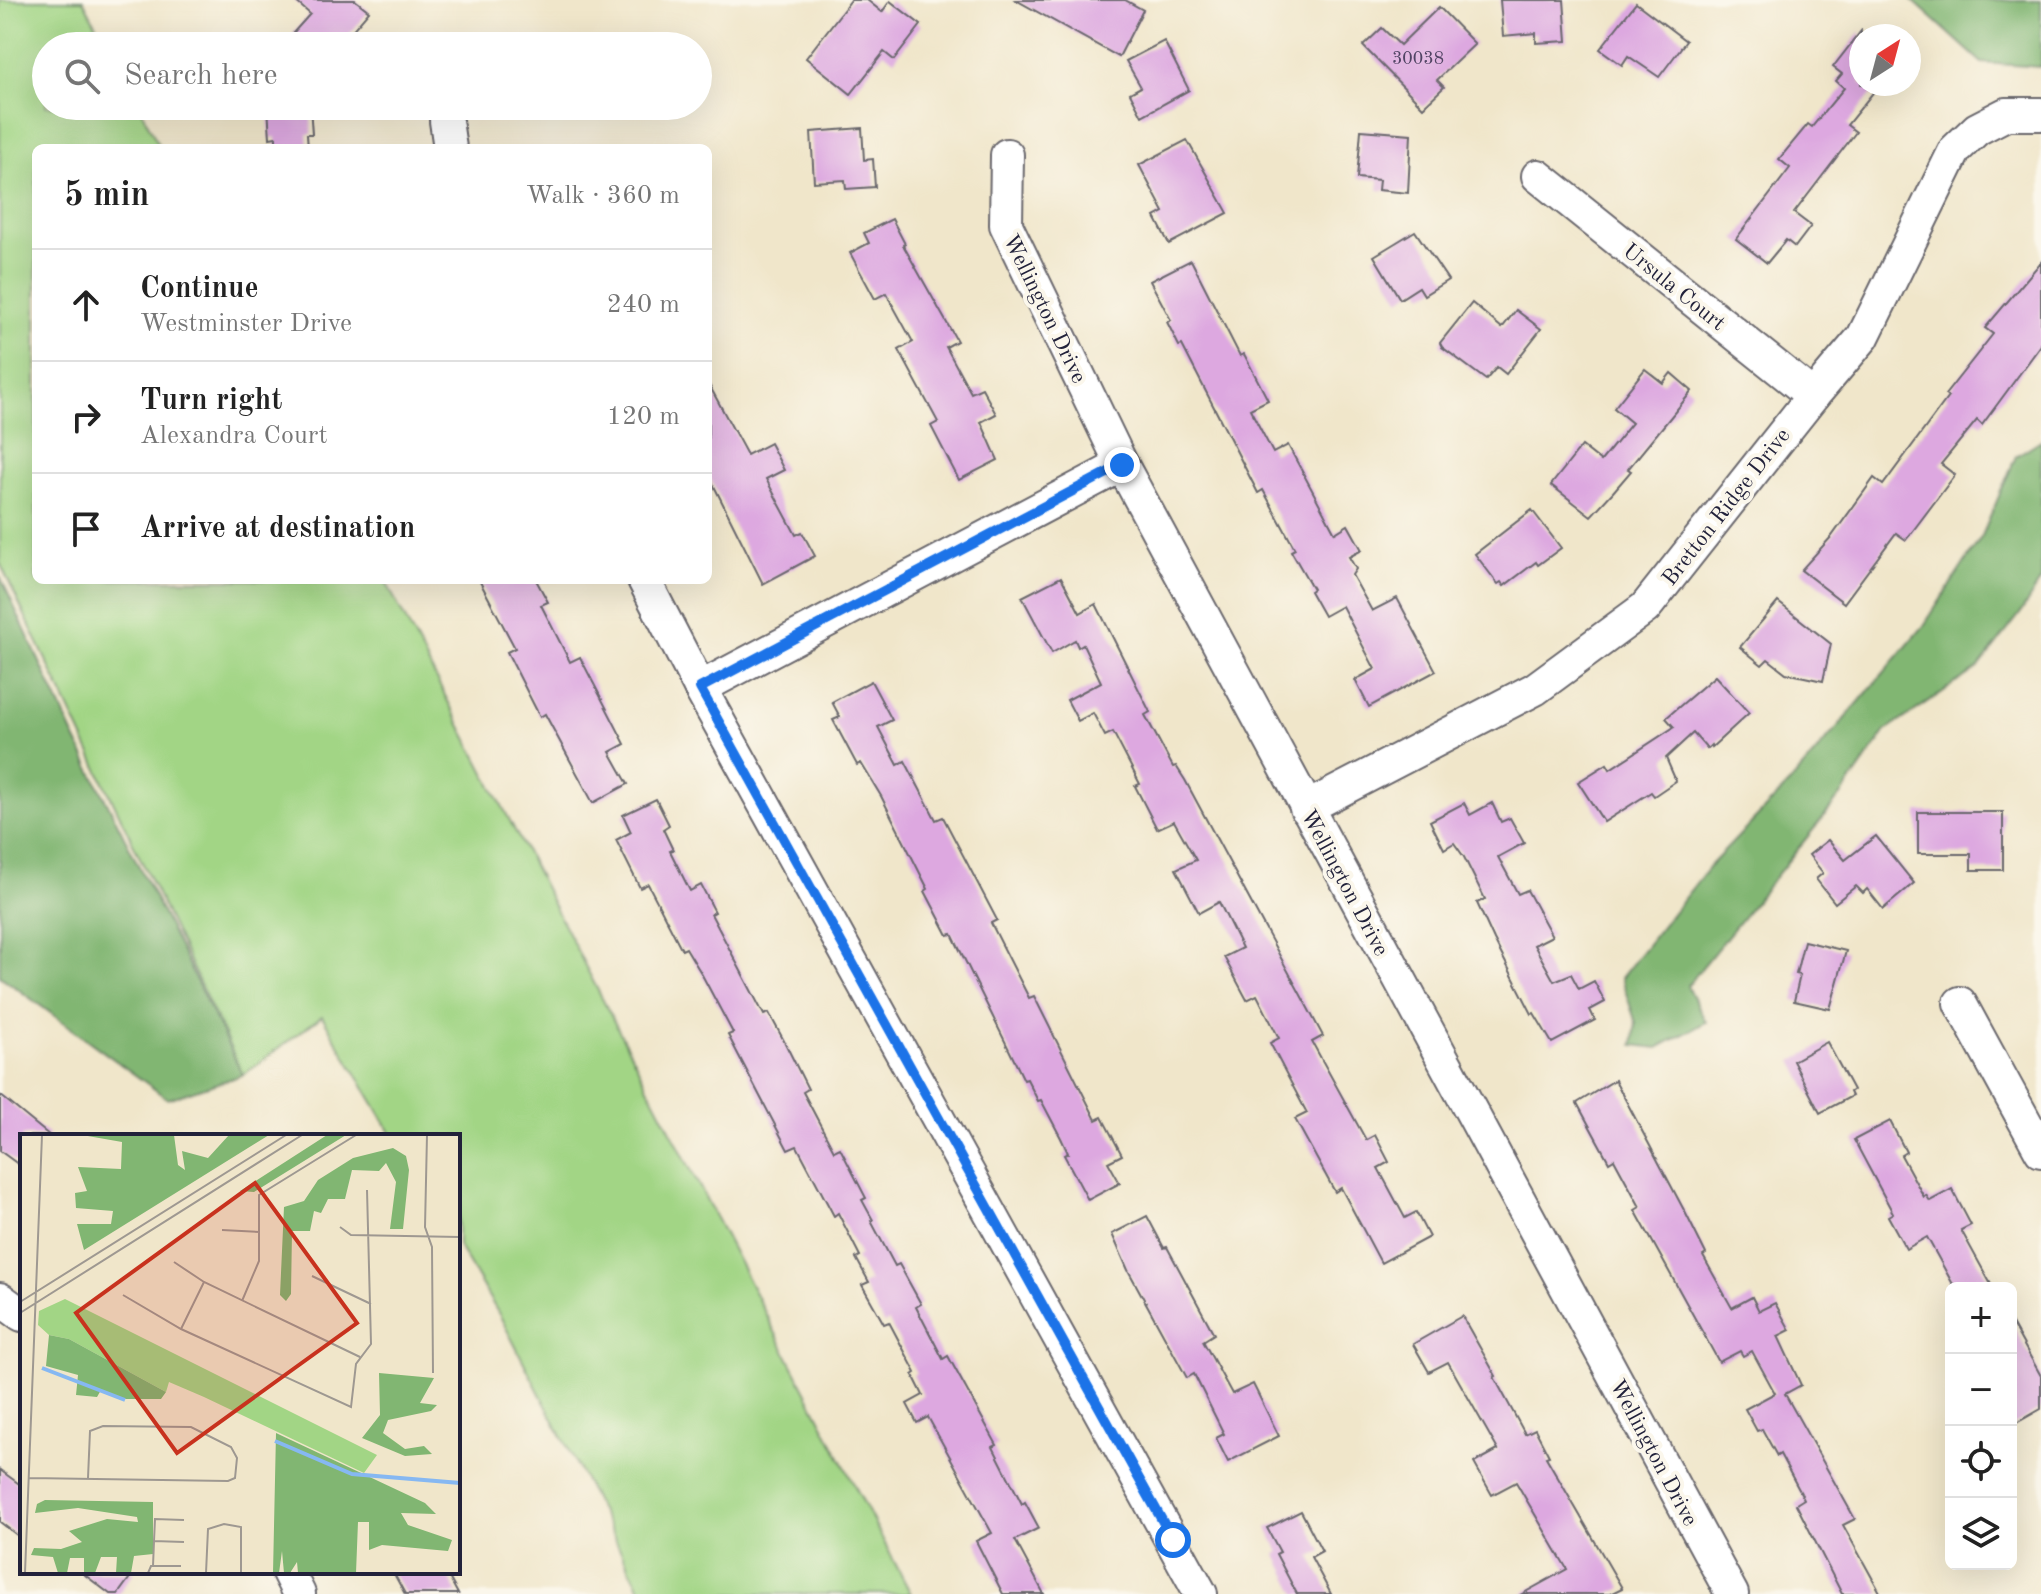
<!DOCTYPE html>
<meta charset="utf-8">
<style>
body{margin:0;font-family:"Old Standard TT",serif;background:#f6f6f6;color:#222}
.controls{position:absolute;right:24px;bottom:24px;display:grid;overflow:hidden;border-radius:12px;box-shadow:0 8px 32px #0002}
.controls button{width:72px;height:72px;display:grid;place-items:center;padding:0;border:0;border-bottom:2px solid #e0e0e0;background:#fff;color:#222;font:40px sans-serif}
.compass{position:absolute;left:1849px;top:24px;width:72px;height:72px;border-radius:50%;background:#fff;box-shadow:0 8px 32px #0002;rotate:36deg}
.stop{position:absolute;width:24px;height:24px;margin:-18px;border:6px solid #1a73e8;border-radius:50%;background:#fff}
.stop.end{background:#1a73e8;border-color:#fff;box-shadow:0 2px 8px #0008}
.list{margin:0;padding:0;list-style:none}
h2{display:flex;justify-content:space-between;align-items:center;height:104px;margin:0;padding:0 32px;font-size:34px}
h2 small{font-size:26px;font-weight:400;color:#767676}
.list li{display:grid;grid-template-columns:52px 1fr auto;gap:24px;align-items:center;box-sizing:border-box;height:112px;padding:0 32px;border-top:2px solid #e0e0e0}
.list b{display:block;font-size:30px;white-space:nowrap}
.list p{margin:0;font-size:26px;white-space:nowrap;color:#767676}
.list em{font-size:26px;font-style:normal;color:#767676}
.icon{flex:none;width:44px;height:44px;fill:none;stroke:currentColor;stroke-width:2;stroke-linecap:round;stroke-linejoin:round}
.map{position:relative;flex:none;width:2041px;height:1594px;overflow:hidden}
.search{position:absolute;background:#fff;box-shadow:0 8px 32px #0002;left:32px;top:32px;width:680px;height:88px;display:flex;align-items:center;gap:20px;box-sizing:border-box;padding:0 28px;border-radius:44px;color:#767676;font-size:30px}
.panel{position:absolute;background:#fff;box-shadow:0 8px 32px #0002;left:32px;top:144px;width:680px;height:440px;border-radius:12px}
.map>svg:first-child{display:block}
</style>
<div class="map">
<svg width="2041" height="1594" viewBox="0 0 2041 1594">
<rect width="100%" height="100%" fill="#fbf7ec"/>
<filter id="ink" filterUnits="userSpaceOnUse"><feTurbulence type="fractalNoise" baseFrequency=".0125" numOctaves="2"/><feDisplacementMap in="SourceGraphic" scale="16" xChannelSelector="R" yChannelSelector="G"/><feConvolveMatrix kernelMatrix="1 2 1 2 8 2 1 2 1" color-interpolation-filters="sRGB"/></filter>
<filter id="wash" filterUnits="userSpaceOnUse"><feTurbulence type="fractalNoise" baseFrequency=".006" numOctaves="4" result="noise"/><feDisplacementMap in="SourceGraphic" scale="32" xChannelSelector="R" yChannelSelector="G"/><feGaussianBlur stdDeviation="1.8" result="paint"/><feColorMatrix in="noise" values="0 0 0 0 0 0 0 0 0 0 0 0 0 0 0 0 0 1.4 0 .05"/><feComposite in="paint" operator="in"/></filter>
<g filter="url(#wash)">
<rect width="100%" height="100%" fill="#f0e6ca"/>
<!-- green -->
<polygon fill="#a2d585" stroke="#627c60" stroke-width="2" points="0,0 83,0 107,46 46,46 46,106 139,106 160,148 36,148 36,580 385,580 911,1594 643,1594 500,1316 458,1245 458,1136 393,1136 322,1016 243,1075 0,563"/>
<!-- forest -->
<g fill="#81b672" stroke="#526c56" stroke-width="2">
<polygon points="1912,0 2041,0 2041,67 1982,63"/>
<polygon points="2041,440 2041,580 2020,614 1979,667 1886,731 1843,793 1687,986 1706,1022 1658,1048 1633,1045 1636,1023 1621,978 1709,867 1789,784 1923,627 1982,536 2016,456"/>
<polygon points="0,576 74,736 243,1075 168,1099 0,976"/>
</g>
<g id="blocks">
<!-- building -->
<g fill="#dda8e0">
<polygon points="294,0 355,0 369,11 339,46 308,46 293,33 310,14"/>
<polygon points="851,0 867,0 882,12 890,1 921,25 894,60 884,52 851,94 806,58"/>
<polygon points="1016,0 1125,0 1143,10 1119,57"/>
<polygon points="1500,0 1564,0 1567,41 1536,43 1536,33 1503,36"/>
<polygon points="1636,3 1686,41 1659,77 1628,56 1622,65 1600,49"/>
<polygon points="1439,7 1475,44 1437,80 1444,87 1423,107 1363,46 1382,28 1400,45"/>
<polygon points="1861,31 1861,84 1880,84 1847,125 1856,132 1794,213 1811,226 1795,247 1786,240 1767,263 1736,239 1790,168 1779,159 1808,124 1812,127 1844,88 1836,81 1842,74 1833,67"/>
<polygon points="1164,41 1189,90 1142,116 1130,93 1141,87 1126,61"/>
<polygon points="268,106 310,106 312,134 307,134 308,148 276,148 276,137 270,138"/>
<polygon points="862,128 864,160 873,159 875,187 846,189 845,180 814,182 811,132"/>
<polygon points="1361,130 1411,134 1408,193 1378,190 1379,180 1357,178"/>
<polygon points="1187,140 1228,213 1169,244 1155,217 1164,212 1139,165"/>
<polygon points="892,219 905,244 903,245 957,341 946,347 971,393 982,388 996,414 981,422 998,460 959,480 931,426 938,422 899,350 913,342 886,293 875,299 850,253 869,243 864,233"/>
<polygon points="1415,231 1448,280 1424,295 1419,287 1400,299 1374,256"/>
<polygon points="1191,260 1240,356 1244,354 1268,400 1250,409 1273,453 1288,445 1335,533 1348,525 1362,550 1349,557 1356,569 1352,575 1372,611 1397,598 1436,671 1369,707 1355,680 1375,669 1342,606 1324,616 1310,591 1313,589 1291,551 1295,549 1263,490 1258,493 1182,345 1179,346 1167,322 1171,320 1150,281"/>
<polygon points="2041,262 2041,345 1982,425 1977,420 1941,464 1955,475 1906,540 1896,533 1844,603 1801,570 1832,536 1874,478 1883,485 1948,397 1945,395 1993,334 1985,328"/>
<polygon points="1472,303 1502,328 1516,310 1541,329 1506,374 1497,367 1486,380 1442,347 1440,343"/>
<polygon points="1645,369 1663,383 1671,373 1692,391 1628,469 1631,471 1613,492 1591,516 1551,485 1582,446 1601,461 1632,423 1614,408"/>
<polygon points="708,383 747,455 770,443 784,470 766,479 796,535 802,532 815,556 763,584 708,474"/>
<polygon points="1532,510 1561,548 1538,565 1536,562 1504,586 1501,582 1498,584 1475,554"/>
<polygon points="1061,577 1080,613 1096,604 1150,712 1145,715 1173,767 1176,766 1185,780 1323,1036 1312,1042 1366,1140 1375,1135 1389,1162 1378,1168 1405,1218 1416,1212 1429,1237 1381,1263 1341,1188 1335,1192 1295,1119 1307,1113 1270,1043 1279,1038 1257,995 1247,1000 1224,957 1242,948 1219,902 1199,913 1176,869 1196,860 1174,821 1157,829 1135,786 1140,784 1113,732 1105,736 1093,713 1078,721 1067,700 1101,682 1083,644 1078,647 1075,640 1052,653 1022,597"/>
<polygon points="479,580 536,580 548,602 541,605 570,662 580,657 625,744 610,752 628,784 593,803 545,714 540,717 507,652 515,648"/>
<polygon points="1778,602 1831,644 1823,681 1786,673 1768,659 1762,665 1740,647"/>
<polygon points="1715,676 1749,713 1712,747 1711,745 1707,749 1693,733 1666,758 1676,781 1654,796 1651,792 1604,822 1578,782 1607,764 1610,769 1674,727 1666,718"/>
<polygon points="871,681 892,720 878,727 898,765 905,761 936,820 943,817 997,920 991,923 1029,998 1034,996 1096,1120 1102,1117 1122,1155 1108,1162 1120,1183 1088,1200 1064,1155 1068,1153 1061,1138 1041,1100 1038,1101 1027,1079 1024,1080 952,934 948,935 925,891 928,889 881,796 861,763 857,765 833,720 840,717 832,702"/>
<polygon points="656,799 669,825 663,829 673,850 670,851 690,891 701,885 715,912 711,914 764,1015 769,1013 783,1039 808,1089 803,1092 834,1151 840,1148 866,1198 862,1200 873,1220 871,1221 895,1266 899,1264 921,1304 916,1307 943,1359 948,1356 997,1445 993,1447 1022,1504 1025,1502 1039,1528 1015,1540 1044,1594 1003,1594 976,1541 992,1533 928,1417 917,1423 907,1404 923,1395 913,1375 916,1373 889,1322 884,1324 862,1285 869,1282 856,1258 860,1256 838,1213 834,1216 797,1146 788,1150 728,1035 733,1033 701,973 686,948 682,950 648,884 640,888 616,840 631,832 623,815"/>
<polygon points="1464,803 1470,815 1492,803 1501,822 1510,818 1524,843 1498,857 1518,894 1527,890 1552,936 1534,945 1554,981 1571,974 1579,989 1594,981 1605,1002 1590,1010 1595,1020 1552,1043 1534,1013 1532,1014 1494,940 1477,903 1485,899 1464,857 1454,843 1444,849 1430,821"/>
<polygon points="1918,812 2003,812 2003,870 1971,870 1971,854 1918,854"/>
<polygon points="1876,836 1914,883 1883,909 1867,889 1863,893 1856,886 1835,903 1816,879 1823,873 1809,855 1828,840 1845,860"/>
<polygon points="1804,941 1846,951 1830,1009 1794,1001 1800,975 1796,974"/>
<polygon points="1827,1042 1853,1090 1850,1092 1852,1096 1820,1113 1793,1061"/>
<polygon points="1615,1080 1685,1212 1706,1254 1703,1256 1732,1308 1752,1297 1759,1311 1775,1303 1790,1330 1778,1336 1801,1385 1785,1394 1855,1519 1843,1525 1881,1594 1842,1594 1796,1504 1804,1499 1780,1454 1777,1456 1762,1429 1757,1431 1745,1409 1775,1393 1752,1351 1743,1356 1740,1351 1719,1362 1635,1210 1640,1207 1614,1159 1609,1162 1577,1103"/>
<polygon points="0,1095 50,1136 22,1136 22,1167 0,1151"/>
<polygon points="1890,1121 1906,1152 1901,1155 1924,1197 1926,1195 1930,1201 1952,1189 1971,1225 1961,1230 1993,1288 1955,1288 1927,1237 1906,1249 1888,1216 1893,1213 1854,1140"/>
<polygon points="1147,1216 1164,1248 1167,1247 1214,1334 1203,1341 1232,1394 1253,1384 1279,1436 1228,1462 1216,1438 1224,1434 1194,1374 1187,1378 1128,1270 1112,1234"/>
<polygon points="1462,1316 1496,1376 1494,1377 1525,1434 1535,1429 1549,1456 1546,1457 1622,1588 1610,1594 1522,1594 1567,1569 1516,1482 1492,1495 1474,1463 1498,1450 1448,1362 1429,1372 1413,1344"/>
<polygon points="2011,1322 2041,1376 2041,1409 2011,1426"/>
<polygon points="0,1470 22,1486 22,1539 0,1522"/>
<polygon points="1301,1511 1322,1551 1311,1557 1331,1594 1297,1594 1276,1554 1280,1552 1267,1528"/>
<polygon points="81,1572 134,1572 118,1594 110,1594"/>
<polygon points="393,1572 446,1572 458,1594 405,1594"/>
</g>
</g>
</g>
<g filter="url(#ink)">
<use href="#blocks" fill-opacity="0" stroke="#6a676d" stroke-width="2"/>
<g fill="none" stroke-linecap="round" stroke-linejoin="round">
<defs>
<g id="minor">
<polyline points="446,121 450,148"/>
<polyline points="1007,155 1006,225 1122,465 1732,1594"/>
<polyline points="1538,176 1813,396"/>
<polyline points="644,580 700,688 1201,1594"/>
<polyline points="700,688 1122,465"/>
<polyline points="1306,808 1535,689 1645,608 1813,396 1863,337 1955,150 1977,129 2006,114 2041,114"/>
<polyline points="1960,1003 2041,1151"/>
<polyline points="0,1299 22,1315"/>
<polyline points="288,1572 299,1594"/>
</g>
</defs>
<!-- minor casing -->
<use href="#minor" stroke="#6a676d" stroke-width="36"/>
<!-- minor -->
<use href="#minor" stroke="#fff" stroke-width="32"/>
</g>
</g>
<g fill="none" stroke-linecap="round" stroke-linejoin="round" filter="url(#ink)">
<!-- route -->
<polyline stroke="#1a73e8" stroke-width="10" points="1122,465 700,688 1173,1540"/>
</g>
<g text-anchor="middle" stroke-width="8" stroke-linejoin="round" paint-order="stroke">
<!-- number labels -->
<g font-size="18" fill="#514464">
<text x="1418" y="64">30038</text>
</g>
<!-- street labels -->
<g font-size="22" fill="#22223b" stroke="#fbf7ec">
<text transform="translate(1675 286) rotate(39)" y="8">Ursula Court</text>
<text transform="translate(1046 308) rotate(64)" y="8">Wellington Drive</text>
<text transform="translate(1725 506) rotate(-52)" y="8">Bretton Ridge Drive</text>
<text transform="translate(1346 882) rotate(62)" y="8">Wellington Drive</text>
<text transform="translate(1655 1452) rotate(62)" y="8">Wellington Drive</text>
</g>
</g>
<!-- overview -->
<g transform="translate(20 1134)">
<rect width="440" height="440" fill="#f0e6ca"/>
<path d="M45,165L357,321L344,339L184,263L149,248L146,258L49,205L29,201L18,191L19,177Z" fill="#a2d585"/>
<path d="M62,1H154L158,31L165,36L162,17L188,24L209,1H249L64,116L57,90H91L93,77L56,74L55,59L67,57L58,33L101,35L102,8ZM307,1H326L234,58L220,57ZM373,14L386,22L389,36L383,95H370L376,48L366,29L359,37L332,36L325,65H308L301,79L294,77L290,97H272L271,160L266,167L260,161L264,73L284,67L298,46L333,24ZM29,201L49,205L146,258L141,265H100L81,256L77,263L56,261L58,241L26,232ZM359,239L414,244L400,269L417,271L411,277L368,286L363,299L385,315L404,312L412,320L385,322L342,304L360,281ZM256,299L405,369L416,380L381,379L388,391L432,406L428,417L362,411L349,416V388H338L336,439H278L277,428L270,439H264L262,417L259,439H253ZM25,366L133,368V420L114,422L111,439H96L97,423H81L75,439H64V424H50L47,439H38L33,423L11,421L14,414L41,415L62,408L49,397L87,385L118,388L117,383L58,374L15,379L17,370Z" fill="#81b672"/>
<path fill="none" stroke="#86b8f2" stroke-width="4" d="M22,234L105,266M255,307L332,340L440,349"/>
<path fill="none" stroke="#9e9891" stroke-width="2" d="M407,1L405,93L412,113L413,239M320,93L331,101L440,103M202,96L240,98M154,128L184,148L340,223M292,142L351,170M103,161L161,195L331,273L336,230L351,210L347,56M222,167L239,127V61L336,1M0,168L266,1M0,179L282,1M161,195L184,148M9,344L208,347L215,344L217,324L211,313L171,293L83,292L70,297L68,344M134,407L135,385L164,386M133,432L134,407L164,408M5,439L22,1M128,439L131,432H161M186,439L188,395L204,390L221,393V439"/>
<path fill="#c8321e" fill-opacity="0.15" stroke="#c8321e" stroke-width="4" d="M235,49L337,189L157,319L56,179Z"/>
<rect width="440" height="440" fill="none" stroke="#22223b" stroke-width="4"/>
</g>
</svg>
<div class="controls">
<button>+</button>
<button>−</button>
<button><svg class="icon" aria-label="locate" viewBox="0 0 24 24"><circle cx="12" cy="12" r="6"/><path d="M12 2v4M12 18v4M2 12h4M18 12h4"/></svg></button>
<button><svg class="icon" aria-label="layers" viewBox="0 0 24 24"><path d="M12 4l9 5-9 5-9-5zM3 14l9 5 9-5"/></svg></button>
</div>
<svg class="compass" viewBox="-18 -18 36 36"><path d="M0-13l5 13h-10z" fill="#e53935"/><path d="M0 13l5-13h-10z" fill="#767676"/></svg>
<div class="stop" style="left:1173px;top:1540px"></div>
<div class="stop end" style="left:1122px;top:465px"></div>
<div class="search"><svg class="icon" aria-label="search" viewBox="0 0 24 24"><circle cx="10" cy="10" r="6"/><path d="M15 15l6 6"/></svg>Search here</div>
<section class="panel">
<h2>5 min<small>Walk · 360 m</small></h2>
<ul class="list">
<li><svg class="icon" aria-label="ahead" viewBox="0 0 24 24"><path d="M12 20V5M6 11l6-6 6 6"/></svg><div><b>Continue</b><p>Westminster Drive</p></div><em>240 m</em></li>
<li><svg class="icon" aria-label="right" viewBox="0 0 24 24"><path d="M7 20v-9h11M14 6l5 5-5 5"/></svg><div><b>Turn right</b><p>Alexandra Court</p></div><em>120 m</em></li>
<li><svg class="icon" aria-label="arrive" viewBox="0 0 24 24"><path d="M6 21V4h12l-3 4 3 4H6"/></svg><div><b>Arrive at destination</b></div></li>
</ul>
</section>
</div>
